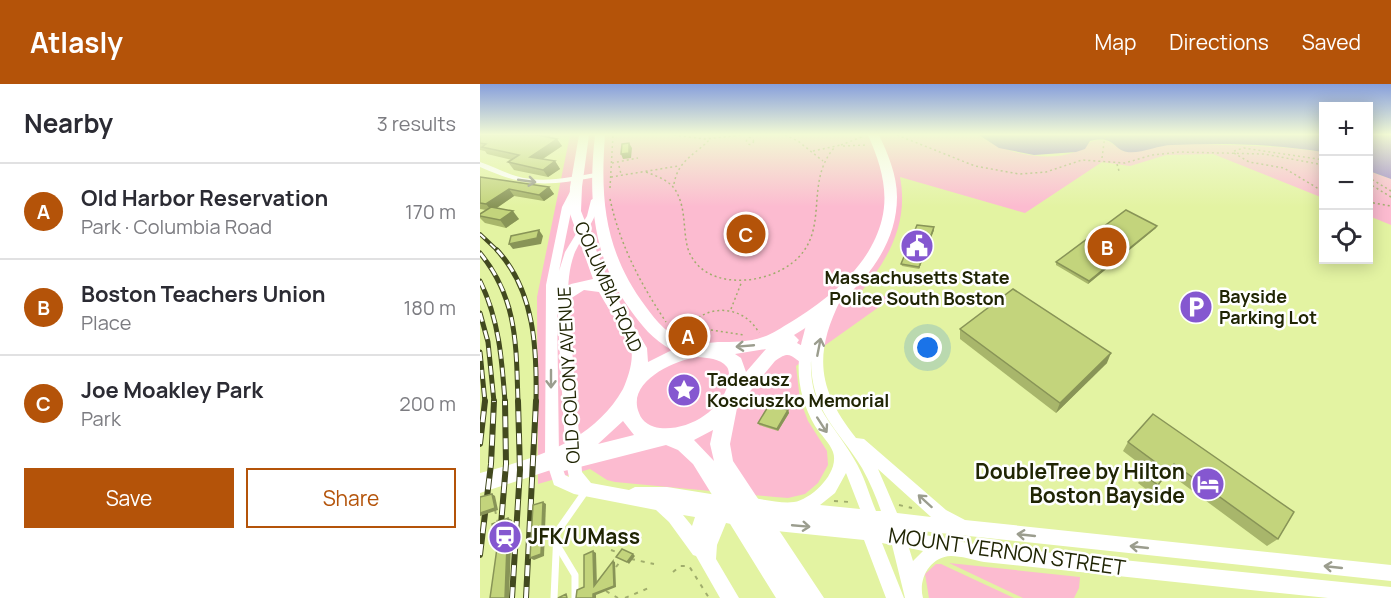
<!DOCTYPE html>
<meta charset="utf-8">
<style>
body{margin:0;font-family:Manrope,sans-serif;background:#f2f2f3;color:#2b2b33}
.controls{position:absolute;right:18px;top:18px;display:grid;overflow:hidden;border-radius:0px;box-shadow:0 3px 15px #0003}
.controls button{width:54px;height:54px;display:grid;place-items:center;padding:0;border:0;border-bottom:2px solid #e1e1e2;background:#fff;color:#2b2b33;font:30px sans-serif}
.you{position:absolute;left:448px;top:264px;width:21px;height:21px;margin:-15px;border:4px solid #fff;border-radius:50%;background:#1a73e8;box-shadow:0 0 0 9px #1a73e833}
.badge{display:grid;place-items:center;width:39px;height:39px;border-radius:50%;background:#b45309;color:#fff;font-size:20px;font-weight:700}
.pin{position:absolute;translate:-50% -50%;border:3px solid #fff;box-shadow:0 2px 6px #0006}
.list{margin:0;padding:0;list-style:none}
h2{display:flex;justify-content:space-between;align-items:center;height:78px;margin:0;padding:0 24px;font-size:26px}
h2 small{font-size:20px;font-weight:400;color:#7c7c81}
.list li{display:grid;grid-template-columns:39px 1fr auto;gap:18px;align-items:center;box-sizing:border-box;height:96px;padding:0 24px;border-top:2px solid #e1e1e2}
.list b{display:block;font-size:22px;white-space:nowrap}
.list p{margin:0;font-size:20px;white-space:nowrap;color:#7c7c81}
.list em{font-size:20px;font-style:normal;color:#7c7c81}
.actions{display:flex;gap:12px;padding:18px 24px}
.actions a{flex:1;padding:14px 0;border:2px solid #b45309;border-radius:0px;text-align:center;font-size:21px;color:#b45309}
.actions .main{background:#b45309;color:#fff}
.icon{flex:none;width:33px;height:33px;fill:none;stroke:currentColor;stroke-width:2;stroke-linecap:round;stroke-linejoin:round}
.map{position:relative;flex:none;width:911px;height:514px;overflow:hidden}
header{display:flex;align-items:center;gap:36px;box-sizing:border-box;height:84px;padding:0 30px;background:#b45309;color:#fff}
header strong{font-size:28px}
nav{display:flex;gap:33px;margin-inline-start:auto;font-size:21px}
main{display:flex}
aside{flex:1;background:#fff}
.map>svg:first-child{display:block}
</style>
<header>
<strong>Atlasly</strong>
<nav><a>Map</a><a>Directions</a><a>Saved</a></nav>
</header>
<main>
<aside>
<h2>Nearby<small>3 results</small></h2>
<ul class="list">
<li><span class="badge">A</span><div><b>Old Harbor Reservation</b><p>Park · Columbia Road</p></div><em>170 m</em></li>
<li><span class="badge">B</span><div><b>Boston Teachers Union</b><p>Place</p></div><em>180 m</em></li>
<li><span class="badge">C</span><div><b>Joe Moakley Park</b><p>Park</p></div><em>200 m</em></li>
</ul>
<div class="actions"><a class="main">Save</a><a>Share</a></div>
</aside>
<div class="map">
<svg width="911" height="514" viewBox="0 0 911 514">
<rect width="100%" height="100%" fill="#e3f3a2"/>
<!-- green -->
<g fill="#fcbbd0">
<path d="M90,51H499C522,69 566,79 595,68C604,65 608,56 619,56C635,56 639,69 651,68C661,67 669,62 678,61C700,59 721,60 743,61C777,62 809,63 843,68V114L733,70L686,71L650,82L622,78L545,129L420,93C429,139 408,177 379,210L413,213L316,282L320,316L328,337L347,367L348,381L338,399L325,410L308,414L295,413L135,398L127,396L110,385L58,400L57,213Z"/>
<polygon points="888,87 911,95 911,141 889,132"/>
<polygon points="469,479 600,493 599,504 594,514 543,514"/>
<polygon points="456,480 461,480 534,514 449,514 445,490"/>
</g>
<!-- water -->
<g fill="#977fcb">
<path d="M499,51H843V68C793,60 743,59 692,61C678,61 661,70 647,68C632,65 635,51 610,57L605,65L596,68L554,71L519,64Z"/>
<polygon points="889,51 911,51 911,95 889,87"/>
</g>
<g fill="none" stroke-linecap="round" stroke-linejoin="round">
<!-- path-far1 -->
<g stroke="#a0ad6c" stroke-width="1.5" stroke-dasharray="2 3" stroke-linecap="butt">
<polyline points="194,51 225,55 263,51"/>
<polyline points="305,51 318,57 343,77"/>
<polyline points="417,51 495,82 539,90 566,88 602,76 645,79 672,71 700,68 784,70 844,81"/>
<circle cx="270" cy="57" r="3.5"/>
<polyline points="361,61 384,52"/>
<polyline points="363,62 387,61"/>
<polyline points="333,67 361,61"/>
<polyline points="754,67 764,64 844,76"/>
<polyline points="754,69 769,78 804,84 844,108"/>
<polyline points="622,74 625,51"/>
<polyline points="132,79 158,74"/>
<polyline points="637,80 639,87"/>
<polyline points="139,82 141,90"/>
<path d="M166,88C179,93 192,97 198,111C206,128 203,148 208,165C221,203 273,202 303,185C356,155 321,102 354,64"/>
<polyline points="131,93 198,82"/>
<polyline points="888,93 911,107"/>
<polyline points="888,99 911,113"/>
<path d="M194,100C198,76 215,71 230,55"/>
<polyline points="130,104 133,51"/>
<path d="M130,115C140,161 160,199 186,238"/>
<polyline points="888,118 911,122"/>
<polyline points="251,225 262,197"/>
<polyline points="201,248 231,246 264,251"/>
<path d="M205,248C222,219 263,219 279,249"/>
</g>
<!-- path -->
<g stroke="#a0ad6c" stroke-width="2" stroke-dasharray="4 6" stroke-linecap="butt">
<polyline points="354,417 370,418"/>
<polyline points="419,421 432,424"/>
<polyline points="15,426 18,439"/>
<polyline points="131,466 139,469"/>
<polyline points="151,475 174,480"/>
<polyline points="136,483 142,475"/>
<polyline points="193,488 200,482 209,482 229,514"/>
<polyline points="126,507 138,514"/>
<polyline points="145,514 171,503"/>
</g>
<!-- service -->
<g stroke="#fff" stroke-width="7">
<polyline points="77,461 95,491 95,514"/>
<polyline points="74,514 77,448 105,408"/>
</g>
<!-- minor -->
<path fill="#fff" fill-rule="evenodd" d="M0,78C12,82 23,88 36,92C62,100 90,93 116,89L120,91L116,93C67,102 47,104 0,83Z"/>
<!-- tertiary -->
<g fill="#fff" fill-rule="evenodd">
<path d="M96,101L100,104L92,123L79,187L85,168L107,132L111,116L116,113L121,116C115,137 104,149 95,168C89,183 88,199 88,215L102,388L111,399L149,406L155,403H187L256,414L259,419L255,425L267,428L269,434L267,440L261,442L246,439L237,461L236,475L259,514H240L216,472L213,471L189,438L176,426L94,410L74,401L65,373L66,201L82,123L92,104ZM77,220L86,379L89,393L85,391L79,373ZM203,431L215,433L212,442Z"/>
<path d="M355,211L361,215C333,271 338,306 376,354L384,355L466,426L485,436L911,481V497L423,445L424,447L504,462L911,503V514H848L504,478C494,476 481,472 471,472C449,473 438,496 443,514H425L412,461L402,459L424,514H406L384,456L278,445L272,443L270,437L272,431L277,430L263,426L260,421L263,416L268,413C281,415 302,420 314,418C332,415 360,388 353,368C350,359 340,350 335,342C318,313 314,281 324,249C326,241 329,229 337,226L342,229L351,212ZM331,275C331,328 357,343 382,384C390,398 396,413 401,427H396C389,410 384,391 374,375C352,337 329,324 331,275ZM398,385L451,433L417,429ZM366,389L380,425L340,421L355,409ZM429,464L443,467L433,477Z"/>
</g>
<!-- primary -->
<path fill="#fff" fill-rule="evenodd" d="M99,51H109L102,103L101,127L131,204L167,264L168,278L192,266C173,256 161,241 149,224C112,171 108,114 115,51H125C120,118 125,168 166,223C176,237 190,253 207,258C217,261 227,259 238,258C253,258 269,258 283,253C293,250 302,243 311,238C350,214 391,181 402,135C409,106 400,78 388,51H399C408,70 417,91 417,113C417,175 364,221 314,251L319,256L317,259L328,265L333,273L331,278L325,280C311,275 312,264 295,277L262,317L258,319L250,360L253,377L344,514H296L213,380L198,366L186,361L84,387L77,384L0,409V389C56,374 113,358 143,305C148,294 154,276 151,264C147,250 126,222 119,208L104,206L82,220L77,219L74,215L91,200L113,195L89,127L90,103ZM286,265L266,288L261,274L255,270ZM217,273C227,274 240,274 247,283C250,287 249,295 248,300C241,327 208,347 180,344C171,343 162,338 159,329C146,298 193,277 217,273ZM143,337L154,351L118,360ZM233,346L230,360L234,377L214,356Z"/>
<defs>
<polyline id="rail-far2" points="0,150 19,168"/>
<g id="rail-far1">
<path d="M17,166C55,207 57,266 56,318"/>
<path d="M0,169C38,215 36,262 38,318"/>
<path d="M0,197C19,235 22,276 25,318"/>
<polyline points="0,229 8,258 14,318"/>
<polyline points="0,268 5,318"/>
</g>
<g id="rail">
<polyline points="0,360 5,317"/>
<polyline points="20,453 26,380 25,317"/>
<polyline points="0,471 11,380 14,317"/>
<polyline points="32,514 40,386 38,317"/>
<polyline points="46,514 56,317"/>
</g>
</defs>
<!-- rail-far2 casing -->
<use href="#rail-far2" stroke="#42491f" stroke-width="4"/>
<!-- rail-far1 casing -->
<use href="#rail-far1" stroke="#42491f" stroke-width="5"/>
<!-- rail casing -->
<use href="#rail" stroke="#42491f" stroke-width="6"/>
<!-- rail-far2 -->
<use href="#rail-far2" stroke="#fff" stroke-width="2" stroke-dasharray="7" stroke-linecap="butt"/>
<!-- rail-far1 -->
<use href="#rail-far1" stroke="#fff" stroke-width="3" stroke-dasharray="9" stroke-linecap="butt"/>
<!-- rail -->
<use href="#rail" stroke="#fff" stroke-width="4" stroke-dasharray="11" stroke-linecap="butt"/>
</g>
<!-- wall -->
<g fill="#a8b66b">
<polygon points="0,51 70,51 71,52 69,53 77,55 82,62 63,75 75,77 80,85 68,93 34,86 28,78 32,76 7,70 5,67 0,66"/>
<polygon points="0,93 69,103 74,110 64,117 34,112 17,124 39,135 26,144 5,139 0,134 0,130 6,126 0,125"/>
<polygon points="677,142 676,144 608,200 576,181 576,178"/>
<polygon points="454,146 439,185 422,182 421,180"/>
<polygon points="480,245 627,279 576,329 480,255"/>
<polygon points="308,326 309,329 298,347 279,341 278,339"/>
<polygon points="673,330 798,455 787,462 687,388 671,409 658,399 668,386 643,367 648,358"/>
</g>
<!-- shaded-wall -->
<g fill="#889457">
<polygon points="77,55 82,62 55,80 50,73"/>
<polygon points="149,59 152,64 151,74 143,75 141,70"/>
<polygon points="75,77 80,85 68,93 63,86"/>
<polygon points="69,103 74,110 64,117 59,111"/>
<polygon points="29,105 34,112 12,127 6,120"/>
<polygon points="33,127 39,135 26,144 20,136"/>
<polygon points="677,142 676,144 608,200 609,197"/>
<polygon points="454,143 454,146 439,185 439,183"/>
<polygon points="59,146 63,152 61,160 33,165 29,160"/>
<polygon points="631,269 627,279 576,329 580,319"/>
<polygon points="308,326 309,329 298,347 297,345"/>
<polygon points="12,410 15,412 18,426 0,432 0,429"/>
<polygon points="63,418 66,420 64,472 54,476 50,474"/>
<polygon points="28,434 32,436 29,514 25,514"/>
<polygon points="113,467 116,469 117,503 114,502"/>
<polygon points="153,470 155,472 149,480 147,478"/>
<polygon points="133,477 135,478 136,503 116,511 116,514 113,514 113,510"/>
</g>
<!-- building -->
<g fill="#c3d47c" stroke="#889457" stroke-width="1.5">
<polygon points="0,51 57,51 77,55 50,73 75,77 63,86 28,78 39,71 2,63 6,60 0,59"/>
<polygon points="149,59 149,69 141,70 142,60"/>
<polygon points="0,93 69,103 59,111 29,105 6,120 0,119"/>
<polygon points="11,123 33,127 20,136 0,132 0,130"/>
<polygon points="646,126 677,142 609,197 576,178"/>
<polygon points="437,141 454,143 439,183 421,180"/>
<polygon points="59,146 57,154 29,160 31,152"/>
<polygon points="533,205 631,269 580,319 480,245"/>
<polygon points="289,321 308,326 297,345 278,339"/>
<polygon points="673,330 814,428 798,455 694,380 678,401 664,391 675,378 648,358"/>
<polygon points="12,410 15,424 0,429 0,413"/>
<polygon points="63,418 61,470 50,474 53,421"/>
<polygon points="28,434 25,514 10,514 17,464 12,440"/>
<polygon points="142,465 153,470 147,478 136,473"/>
<polygon points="113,467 114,502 133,477 134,502 113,510 113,514 96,514 97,506 104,503 104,471"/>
<polygon points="86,510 87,514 78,514"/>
</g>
<!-- one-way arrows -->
<defs><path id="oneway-shaft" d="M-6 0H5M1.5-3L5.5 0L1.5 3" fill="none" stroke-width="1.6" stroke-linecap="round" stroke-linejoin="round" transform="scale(1.5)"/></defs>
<g stroke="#9b9d8e">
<use href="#oneway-shaft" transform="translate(47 97) rotate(8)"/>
<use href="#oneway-shaft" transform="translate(265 262) rotate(175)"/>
<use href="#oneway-shaft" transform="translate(339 263) rotate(-79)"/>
<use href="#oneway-shaft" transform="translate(71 295) rotate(90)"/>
<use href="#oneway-shaft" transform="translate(342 341) rotate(57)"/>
<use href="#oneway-shaft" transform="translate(445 417) rotate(-138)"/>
<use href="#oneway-shaft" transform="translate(321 442) rotate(5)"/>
<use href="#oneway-shaft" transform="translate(546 451) rotate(-174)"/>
<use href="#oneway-shaft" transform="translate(659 463) rotate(-174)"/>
<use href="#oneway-shaft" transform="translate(853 483) rotate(-174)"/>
</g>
<!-- sky -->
<linearGradient id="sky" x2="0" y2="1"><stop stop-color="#879fdc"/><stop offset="0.41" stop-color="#f2fad5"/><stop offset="1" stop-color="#f2fad5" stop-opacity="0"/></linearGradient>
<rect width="911" height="123" fill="url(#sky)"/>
<!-- icons -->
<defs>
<symbol id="civic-disc" viewBox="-11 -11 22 22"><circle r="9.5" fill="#8557d0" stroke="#fff"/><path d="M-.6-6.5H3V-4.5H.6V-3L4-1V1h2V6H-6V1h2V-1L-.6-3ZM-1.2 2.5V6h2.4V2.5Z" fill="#fff"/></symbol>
<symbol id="parking-disc" viewBox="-11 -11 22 22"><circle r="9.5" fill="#8557d0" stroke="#fff"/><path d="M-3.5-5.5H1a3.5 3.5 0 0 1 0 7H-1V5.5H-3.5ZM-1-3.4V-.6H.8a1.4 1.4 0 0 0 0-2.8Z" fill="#fff"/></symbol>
<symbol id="sight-disc" viewBox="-11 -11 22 22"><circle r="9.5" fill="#8557d0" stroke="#fff"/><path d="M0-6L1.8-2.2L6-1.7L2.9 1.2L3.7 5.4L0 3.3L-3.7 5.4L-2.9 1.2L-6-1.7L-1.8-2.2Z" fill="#fff"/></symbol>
<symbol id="hotel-disc" viewBox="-11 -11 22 22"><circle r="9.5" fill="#8557d0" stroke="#fff"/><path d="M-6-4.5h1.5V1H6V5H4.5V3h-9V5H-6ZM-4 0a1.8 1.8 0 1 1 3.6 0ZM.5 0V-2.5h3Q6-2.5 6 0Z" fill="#fff"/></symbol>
<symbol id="station-disc" viewBox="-11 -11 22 22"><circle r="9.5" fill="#8557d0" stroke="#fff"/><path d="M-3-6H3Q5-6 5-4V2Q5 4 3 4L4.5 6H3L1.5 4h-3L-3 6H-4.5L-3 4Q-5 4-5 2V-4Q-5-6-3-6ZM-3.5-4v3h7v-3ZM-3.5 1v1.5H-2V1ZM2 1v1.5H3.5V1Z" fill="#fff"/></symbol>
</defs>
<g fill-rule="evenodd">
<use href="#civic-disc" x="418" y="143" width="38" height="38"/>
<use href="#parking-disc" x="697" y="204" width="38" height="38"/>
<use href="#sight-disc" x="185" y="287" width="38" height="38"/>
<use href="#hotel-disc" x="709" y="381" width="38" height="38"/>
<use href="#station-disc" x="6" y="434" width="38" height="38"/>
</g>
<g text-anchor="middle" stroke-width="5" stroke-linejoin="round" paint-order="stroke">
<!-- poi labels -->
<g font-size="18" font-weight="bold" fill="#202504" stroke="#fff" text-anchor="start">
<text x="437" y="200" text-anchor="middle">Massachusetts State<tspan x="437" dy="21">Police South Boston</tspan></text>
<text x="739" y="219">Bayside<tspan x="739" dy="21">Parking Lot</tspan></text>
<text x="227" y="302">Tadeausz<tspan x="227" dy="21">Kosciuszko Memorial</tspan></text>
</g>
<!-- street labels -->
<g font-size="18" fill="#202504" stroke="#fff">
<text transform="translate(128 203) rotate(66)" y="6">COLUMBIA ROAD</text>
<text transform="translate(89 291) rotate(-93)" y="6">OLD COLONY AVENUE</text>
</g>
<!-- near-poi labels -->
<g font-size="21" font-weight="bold" fill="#202504" stroke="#fff" text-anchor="end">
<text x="705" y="395">DoubleTree by Hilton<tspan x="705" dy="24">Boston Bayside</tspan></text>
<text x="48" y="460" text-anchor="start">JFK/UMass</text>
</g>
<!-- near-street labels -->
<g font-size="21" fill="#202504" stroke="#fff">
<text transform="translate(527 468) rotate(8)" y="7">MOUNT VERNON STREET</text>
</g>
</g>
</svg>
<div class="controls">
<button>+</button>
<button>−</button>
<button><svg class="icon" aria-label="locate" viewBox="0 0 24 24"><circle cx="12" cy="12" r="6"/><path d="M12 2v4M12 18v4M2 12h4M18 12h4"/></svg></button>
</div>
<div class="you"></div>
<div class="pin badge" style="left:208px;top:252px">A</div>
<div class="pin badge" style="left:627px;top:163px">B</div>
<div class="pin badge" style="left:266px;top:150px">C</div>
</div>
</main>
